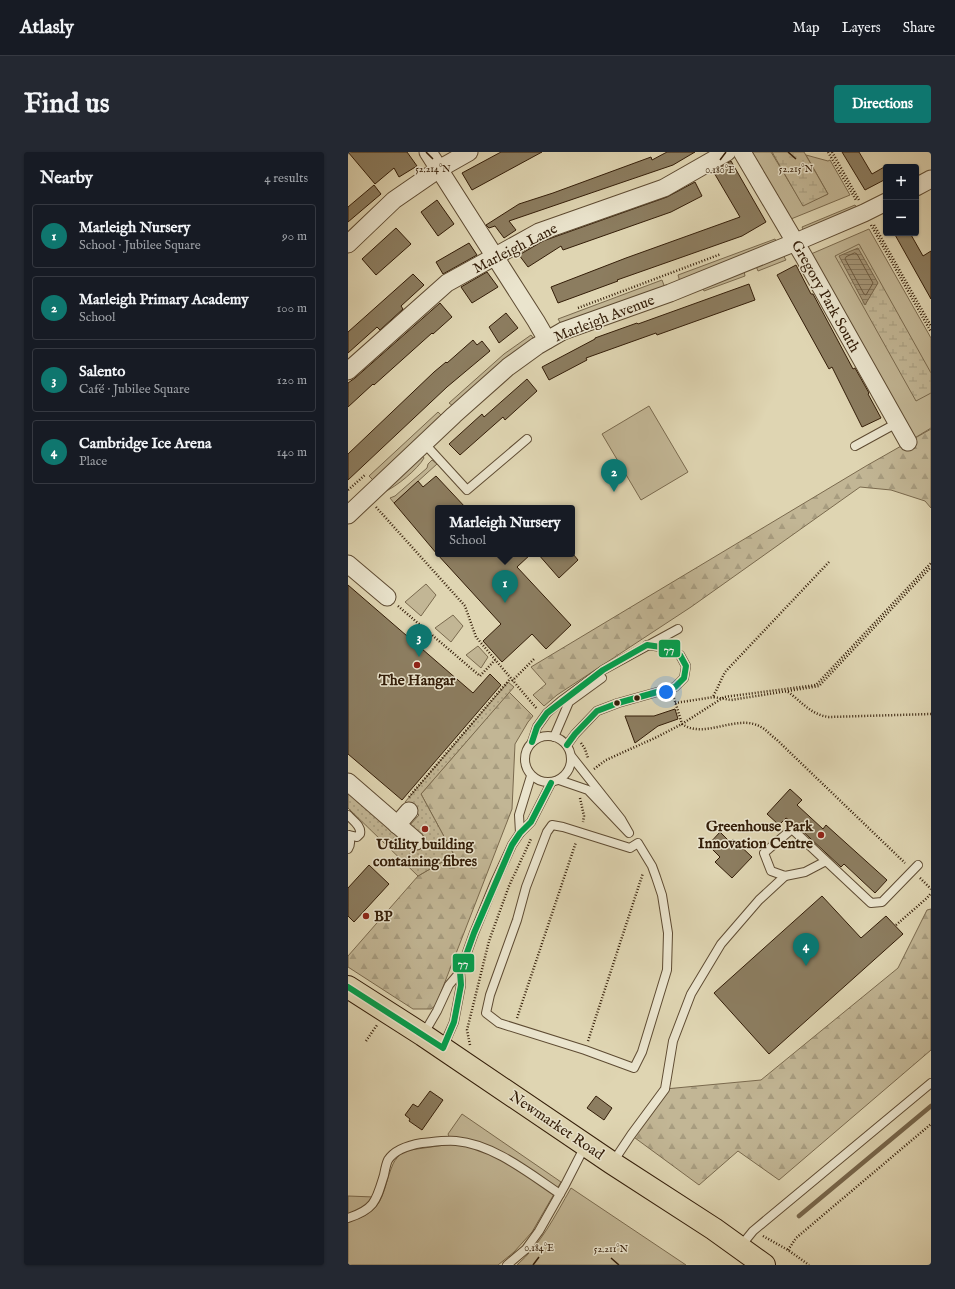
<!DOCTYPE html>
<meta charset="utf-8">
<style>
body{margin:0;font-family:"IM FELL English",serif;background:#242831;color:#f1f3f6}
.controls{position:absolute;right:12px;top:12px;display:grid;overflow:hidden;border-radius:4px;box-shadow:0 1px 3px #0004}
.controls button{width:36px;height:36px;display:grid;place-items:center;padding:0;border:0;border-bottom:1px solid #363941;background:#171b24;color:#f1f3f6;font:20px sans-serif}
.you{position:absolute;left:318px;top:540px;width:14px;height:14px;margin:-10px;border:3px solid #fff;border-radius:50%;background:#1a73e8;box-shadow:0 0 0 6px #1a73e833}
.badge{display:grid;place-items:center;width:26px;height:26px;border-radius:50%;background:#0f766e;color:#fff;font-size:13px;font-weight:700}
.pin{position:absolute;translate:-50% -33px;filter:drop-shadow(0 1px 2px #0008)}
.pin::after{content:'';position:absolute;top:21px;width:14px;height:12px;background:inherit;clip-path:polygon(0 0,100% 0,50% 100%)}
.popup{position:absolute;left:87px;top:353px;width:140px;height:52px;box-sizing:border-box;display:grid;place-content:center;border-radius:4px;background:#171b24;filter:drop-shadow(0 1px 3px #0005);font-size:13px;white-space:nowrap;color:#9ea1a6}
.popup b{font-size:15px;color:#f1f3f6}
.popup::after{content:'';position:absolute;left:50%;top:100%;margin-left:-8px;border:8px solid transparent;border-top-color:#171b24}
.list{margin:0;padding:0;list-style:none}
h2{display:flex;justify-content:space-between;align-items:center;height:52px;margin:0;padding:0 16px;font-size:17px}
h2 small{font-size:13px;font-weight:400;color:#9ea1a6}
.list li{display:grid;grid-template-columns:26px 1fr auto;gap:12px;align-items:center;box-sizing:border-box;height:64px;margin:0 8px 8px;padding:0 8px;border:1px solid #363941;border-radius:4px}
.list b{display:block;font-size:15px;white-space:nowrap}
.list p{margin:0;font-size:13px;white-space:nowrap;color:#9ea1a6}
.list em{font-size:13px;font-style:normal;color:#9ea1a6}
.map{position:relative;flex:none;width:583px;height:1113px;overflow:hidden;border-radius:4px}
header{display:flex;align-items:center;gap:24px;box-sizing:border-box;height:56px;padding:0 20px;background:#171b24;border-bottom:1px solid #363941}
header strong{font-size:19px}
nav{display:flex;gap:22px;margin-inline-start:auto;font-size:14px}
.intro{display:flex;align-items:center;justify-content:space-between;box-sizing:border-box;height:96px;padding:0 24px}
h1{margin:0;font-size:28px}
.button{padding:10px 18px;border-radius:4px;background:#0f766e;color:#fff;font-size:14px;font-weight:700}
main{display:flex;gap:24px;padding:0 24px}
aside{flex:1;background:#171b24;border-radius:4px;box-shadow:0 1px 3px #0004}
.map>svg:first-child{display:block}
</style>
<header>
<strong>Atlasly</strong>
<nav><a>Map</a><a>Layers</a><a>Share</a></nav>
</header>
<div class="intro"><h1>Find us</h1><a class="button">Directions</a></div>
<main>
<aside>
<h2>Nearby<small>4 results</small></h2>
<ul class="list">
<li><span class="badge">1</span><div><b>Marleigh Nursery</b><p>School · Jubilee Square</p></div><em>90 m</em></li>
<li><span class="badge">2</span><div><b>Marleigh Primary Academy</b><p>School</p></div><em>100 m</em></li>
<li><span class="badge">3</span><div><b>Salento</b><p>Café · Jubilee Square</p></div><em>120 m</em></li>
<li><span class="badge">4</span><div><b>Cambridge Ice Arena</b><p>Place</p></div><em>140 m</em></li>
</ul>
</aside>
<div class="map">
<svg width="583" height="1113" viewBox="0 0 583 1113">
<defs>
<pattern id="forest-firs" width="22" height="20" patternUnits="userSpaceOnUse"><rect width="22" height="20" fill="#c2b695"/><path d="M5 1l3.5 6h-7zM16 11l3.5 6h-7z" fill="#a79c7f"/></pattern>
<pattern id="wetland-marsh" width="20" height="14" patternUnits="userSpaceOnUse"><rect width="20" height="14" fill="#c2b695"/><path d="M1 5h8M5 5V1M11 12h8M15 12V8" fill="none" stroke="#a79c7f"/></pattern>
<pattern id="garden-dots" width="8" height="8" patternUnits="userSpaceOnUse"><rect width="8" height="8" fill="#c2b695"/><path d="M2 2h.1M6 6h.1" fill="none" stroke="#a79c7f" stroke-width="1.8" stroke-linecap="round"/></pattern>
<pattern id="water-rules" width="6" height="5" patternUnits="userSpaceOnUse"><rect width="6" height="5" fill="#a59678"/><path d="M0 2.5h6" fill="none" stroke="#877a60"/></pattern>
</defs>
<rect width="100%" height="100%" fill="#dfd5b2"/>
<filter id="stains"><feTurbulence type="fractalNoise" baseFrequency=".005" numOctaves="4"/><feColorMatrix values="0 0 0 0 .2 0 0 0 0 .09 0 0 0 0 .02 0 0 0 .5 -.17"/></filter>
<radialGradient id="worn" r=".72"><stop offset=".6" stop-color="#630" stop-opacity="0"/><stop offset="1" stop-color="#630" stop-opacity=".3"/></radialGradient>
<!-- grass -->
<g fill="#c2b695" stroke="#7a6a4e">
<polygon points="404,0 423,0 455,53 480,42 458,3 480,9 482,8 502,43 443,67"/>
<polygon points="507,53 513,62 456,79 454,75"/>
<polygon points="521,77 583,186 583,276 565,287 463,102"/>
<polygon points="427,87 430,92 332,130 330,123"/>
<polygon points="435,103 438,108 410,119 408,114"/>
<polygon points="396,119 397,124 356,139 354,135"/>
<polygon points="314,128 317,136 214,173 210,167"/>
<polygon points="183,183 186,187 105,254 101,251 156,202"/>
<polygon points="301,254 340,320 293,348 254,282"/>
<polygon points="90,260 94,264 25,328 21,324"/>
<path d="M74,303L76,306C70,317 48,335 36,340Z"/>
<polygon points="84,308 89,312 46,351 42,346 47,344 79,316 80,312"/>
<polygon points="78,432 88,443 73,464 57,450"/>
<polygon points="105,463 115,474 103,490 87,476"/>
<polygon points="130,494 140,505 133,516 118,503"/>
<path d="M114,962L213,1030L184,1080L166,1100L150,1113H0V1069C38,1061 33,1040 45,1012C47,1007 52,1003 55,999L97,993L103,989L100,982Z"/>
<path d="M223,1036L338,1113H169C193,1092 207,1064 223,1036Z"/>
<polygon points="0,1044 26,1045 25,1048 11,1059 0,1062"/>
</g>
<!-- forest -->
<g fill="url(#forest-firs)" stroke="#7a6a4e">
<polygon points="583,277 583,356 577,349 543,338 512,335 343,455 209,543 196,554 185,543 198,532 183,515 518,314"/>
<polygon points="161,540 185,564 180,570 167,592 164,657 88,853 83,857 65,857 0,815 0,804 70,724 106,703 73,642"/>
<polygon points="583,757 583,898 431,1028 390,999 351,1033 283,983 317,937 413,928 550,816 579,758"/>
</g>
<!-- wetland -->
<g fill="url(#wetland-marsh)" stroke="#7a6a4e">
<polygon points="424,0 456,0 480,42 455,54"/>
<polygon points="511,92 583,221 583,241 568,249 487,104"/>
</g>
<!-- garden -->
<polygon fill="url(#garden-dots)" stroke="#7a6a4e" points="160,530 166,535 73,642 106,703 70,724 0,656 0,639 61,674 71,663 57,650"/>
<!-- water -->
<polygon fill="url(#water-rules)" stroke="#77664b" points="510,96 530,131 517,153 491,104"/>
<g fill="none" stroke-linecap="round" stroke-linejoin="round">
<!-- shore -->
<polygon stroke="#6c5a40" stroke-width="1" points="507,101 509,102 525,131 518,143 516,142 497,107 498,105"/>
<!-- stream -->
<polyline stroke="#77664b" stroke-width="4.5" points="451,1064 583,954"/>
</g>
<!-- building -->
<g fill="#8c7d60" stroke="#331d08">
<polygon points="0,0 59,0 69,14 51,25 46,16 27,32"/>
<polygon points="153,0 194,0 124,38 114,21"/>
<polygon points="319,0 347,0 325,13 161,69 168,78 156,86 147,74 141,76 138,73 171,52 205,41 303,5 304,8"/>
<polygon points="494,0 511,0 524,22 538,14 538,27 517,38"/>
<polygon points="383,9 418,70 394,84 269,128 270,129 210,151 203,135 278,106 392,65 365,19"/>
<polygon points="347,30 354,44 323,60 215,98 213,94 180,115 171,103 195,89 319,45"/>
<polygon points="26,33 33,42 0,70 0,55"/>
<polygon points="89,48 106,72 90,84 73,60"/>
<polygon points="48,76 63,92 28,123 14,107"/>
<polygon points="546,81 562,81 575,104 583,99 583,147"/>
<polygon points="121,91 129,103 95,122 88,110"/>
<polygon points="448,113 463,142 465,142 505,217 507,216 521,241 520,242 533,266 514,275 484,215 481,217 429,123"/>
<polygon points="139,120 150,135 124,151 113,135"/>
<polygon points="65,122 76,133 53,154 55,157 32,178 29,175 0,201 0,180"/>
<polygon points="401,132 407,148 309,183 308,181 238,206 239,208 201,228 194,215 247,187 247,186 289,171 290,172"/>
<polygon points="92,151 104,165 85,182 84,181 26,233 25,232 0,255 0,231 7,226"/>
<polygon points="158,161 170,176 151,191 141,175"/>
<polygon points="125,188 129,193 134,189 142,199 99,235 0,328 0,302 86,220 98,210 99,211"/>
<polygon points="179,227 189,239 157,268 155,265 112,303 101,292 134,262 136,265"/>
<polygon points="88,324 118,356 90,356 90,402 183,402 169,415 223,473 198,497 184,482 154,510 135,489 153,472 89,402 46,351 70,329 75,335"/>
<polygon points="190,402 225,402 230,408 211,426"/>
<polygon points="0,433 125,541 142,522 153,533 54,648 0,602"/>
<polygon points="327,557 330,567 310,574 287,591 277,564 306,564"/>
<polygon points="442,637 454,648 449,653 475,677 478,673 539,728 527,741 496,712 493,715 448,673 438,666 431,673 419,662"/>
<polygon points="372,680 382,690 385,687 404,705 384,726 367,710 372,705 360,693"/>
<polygon points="21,713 41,732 6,770 0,764 0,736"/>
<polygon points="474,744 513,786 538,764 555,782 421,902 366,841"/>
<polygon points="82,939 95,948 74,978 61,969 62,967 57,963 65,952 70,955"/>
<polygon points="248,944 264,956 256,968 239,956"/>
</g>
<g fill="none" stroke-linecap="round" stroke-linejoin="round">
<defs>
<g id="lane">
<polyline points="76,291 119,338 179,287"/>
<polyline points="507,294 549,271"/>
<circle cx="200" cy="607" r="23"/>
<polyline points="206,585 221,550 254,526"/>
<polyline points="184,590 189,575 199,561 213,549 255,518 330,477"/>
<polyline points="219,593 227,582 249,559 270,551 327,535 336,526 338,514 332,503 320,496 299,493"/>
<polyline points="211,628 240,638 281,681 273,667 224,605"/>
<path d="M0,663C5,669 14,674 12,682L9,685L0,683"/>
<polygon points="204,673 215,675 282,696 290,691 304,714 308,725 314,743 320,781 319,818 294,900 286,916 237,898 151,871 138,861 142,843 169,768 178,735 199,680"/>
<polyline points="172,681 171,663 183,624"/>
<path d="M0,683C3,688 3,692 0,697"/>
<polyline points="478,709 457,720 437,724 423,719 416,701 444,677 523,751 534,750 570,713"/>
<polyline points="75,883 89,859 101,833 112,820"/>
<polyline points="95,895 106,870 113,833 112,820 126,781 147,730 164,693 172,681 183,670 203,631"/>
<polyline points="265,1010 283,983 317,937 325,889 343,842 373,792 411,748 437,724"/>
<path d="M0,1066C27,1057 28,1049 36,1023C37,1018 38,1012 40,1008C47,997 62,993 74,991C85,990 97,988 108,989C145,992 182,1022 212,1042"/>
<polyline points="392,1095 405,1079 583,931"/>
<polyline points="159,1113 178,1097 191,1079 217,1033 237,994"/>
</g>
<g id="street">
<polyline points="80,0 188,169 199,188"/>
<polyline points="394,0 456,105 560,290"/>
<polyline points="568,35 583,27"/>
<polyline points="0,92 46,48 91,17 121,0"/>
<polyline points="0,219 99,131 191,80 316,36 379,0"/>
<polyline points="0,363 106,263 160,215 189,194 215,179 322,141 448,90 516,61 538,50"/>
<polyline points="0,412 39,445"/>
<polyline points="0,630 68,689"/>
<polyline points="49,673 61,659"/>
</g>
<polyline id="primary" points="0,835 75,883 264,1011 366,1077 416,1113"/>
</defs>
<!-- lane casing -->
<use href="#lane" stroke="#5e4b32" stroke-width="10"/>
<!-- street casing -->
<use href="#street" stroke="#5e4b32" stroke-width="19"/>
<!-- primary casing -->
<use href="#primary" stroke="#331d08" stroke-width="24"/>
<!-- path -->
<g stroke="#331d08" stroke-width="2.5" stroke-dasharray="1 2" stroke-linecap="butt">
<polyline points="480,0 508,48"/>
<polyline points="484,0 511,48"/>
<polyline points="523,73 583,180"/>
<polyline points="526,73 583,174"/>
<polyline points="230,156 373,102"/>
<polyline points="0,338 18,322"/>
<polyline points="28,355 117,454 128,485 189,557"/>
<polyline points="481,410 377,520 365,545 383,548 471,534 583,415"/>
<polyline points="50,454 132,524 147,508"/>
<polyline points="164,529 186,507"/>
<path d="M440,540C453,549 463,563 481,565L583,562"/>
<path d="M326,546L334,572C357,588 389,561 413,575C419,578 423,584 428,587L557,711"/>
<polyline points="327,551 366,545"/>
<polyline points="233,591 237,597 240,606"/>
<polyline points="246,617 258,608 309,585 334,572 376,545 468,533 583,411"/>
<polyline points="61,645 162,527"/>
<polyline points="232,646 236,664 235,670"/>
<polyline points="572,726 583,737"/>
<polyline points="548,773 579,746 583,741"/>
<polyline points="169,866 228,690"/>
<polyline points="18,889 29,873"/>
<polyline points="240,889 295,721"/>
<polyline points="122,893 119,878 141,789 161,734 183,687"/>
<polyline points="415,1084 440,1098 461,1113"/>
<polyline points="440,1098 448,1086 583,972"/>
</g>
<!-- lane -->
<use href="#lane" stroke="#eae4cd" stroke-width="8"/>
<!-- street -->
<use href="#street" stroke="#eae4cd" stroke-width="17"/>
<!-- primary -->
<use href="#primary" stroke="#dfd5b2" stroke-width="22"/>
<defs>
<g id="bus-1">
<polyline points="184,590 189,575 199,561 255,518 299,493 320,496 332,503 338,514 336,526 327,535 270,551 249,559 227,582 219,593"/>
<polyline points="0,835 95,896 106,870 113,833 112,820 126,781 164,693 172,681 183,670 203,631"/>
</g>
</defs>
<!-- bus-1 casing -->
<use href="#bus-1" stroke="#eae4cd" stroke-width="9"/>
<!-- bus-1 -->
<use href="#bus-1" stroke="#039f4d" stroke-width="6"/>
</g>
<!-- ticks -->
<path fill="none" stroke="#331d08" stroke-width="1.5" d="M78,0L85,7M440,0L448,7M372,8L378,0M263,1106L271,1113M185,1113L191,1105"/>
<!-- markers -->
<g fill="#8f2418" stroke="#eae4cd" stroke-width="1.5">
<circle cx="69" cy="513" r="4"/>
<circle cx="77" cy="677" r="4"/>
<circle cx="473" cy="683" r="4"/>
<circle cx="18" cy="764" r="4"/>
</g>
<g fill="#331d08" stroke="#eae4cd" stroke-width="1.5">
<circle cx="289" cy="546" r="3.5"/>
<circle cx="269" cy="551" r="3.5"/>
</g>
<g text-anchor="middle" stroke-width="3" stroke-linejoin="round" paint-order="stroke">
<!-- street labels -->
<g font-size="15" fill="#331d08" stroke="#eae4cd">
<text transform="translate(167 96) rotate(-27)" y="5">Marleigh Lane</text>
<text transform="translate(478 144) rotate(61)" y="5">Gregory Park South</text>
<text transform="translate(256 166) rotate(-21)" y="5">Marleigh Avenue</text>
<text transform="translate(209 973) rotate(34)" y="5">Newmarket Road</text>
</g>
<!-- poi labels -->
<g font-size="15" font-weight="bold" fill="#331d08" stroke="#eae4cd">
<text x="69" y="533">The Hangar</text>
<text x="465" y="679" text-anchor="end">Greenhouse Park<tspan x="465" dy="17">Innovation Centre</tspan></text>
<text x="77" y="697">Utility building<tspan x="77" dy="17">containing fibres</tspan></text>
<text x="26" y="769" text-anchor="start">BP</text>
</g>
</g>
<g font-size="10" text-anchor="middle" fill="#331d08" stroke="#eae4cd" stroke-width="3" stroke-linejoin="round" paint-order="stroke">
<text x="85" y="20">52.214°N</text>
<text x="448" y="20">52.215°N</text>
<text x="372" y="21">0.180°E</text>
<text x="191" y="1099">0.184°E</text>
<text x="263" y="1100">52.211°N</text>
</g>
<g stroke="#eae4cd" stroke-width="1.5">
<rect x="310" y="487" width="23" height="19" rx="4" fill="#039f4d"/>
<rect x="104" y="801" width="23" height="20" rx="4" fill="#039f4d"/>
</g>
<g font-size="11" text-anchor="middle" font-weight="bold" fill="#fff">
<text x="321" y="501">77</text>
<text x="115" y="815">77</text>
</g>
<rect width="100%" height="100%" filter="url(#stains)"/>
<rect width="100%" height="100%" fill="url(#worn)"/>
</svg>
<div class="controls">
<button>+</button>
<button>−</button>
</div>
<div class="you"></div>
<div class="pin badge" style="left:157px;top:451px">1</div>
<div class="popup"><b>Marleigh Nursery</b>School</div>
<div class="pin badge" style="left:266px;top:340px">2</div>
<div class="pin badge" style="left:71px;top:505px">3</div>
<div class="pin badge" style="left:458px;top:814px">4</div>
</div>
</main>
